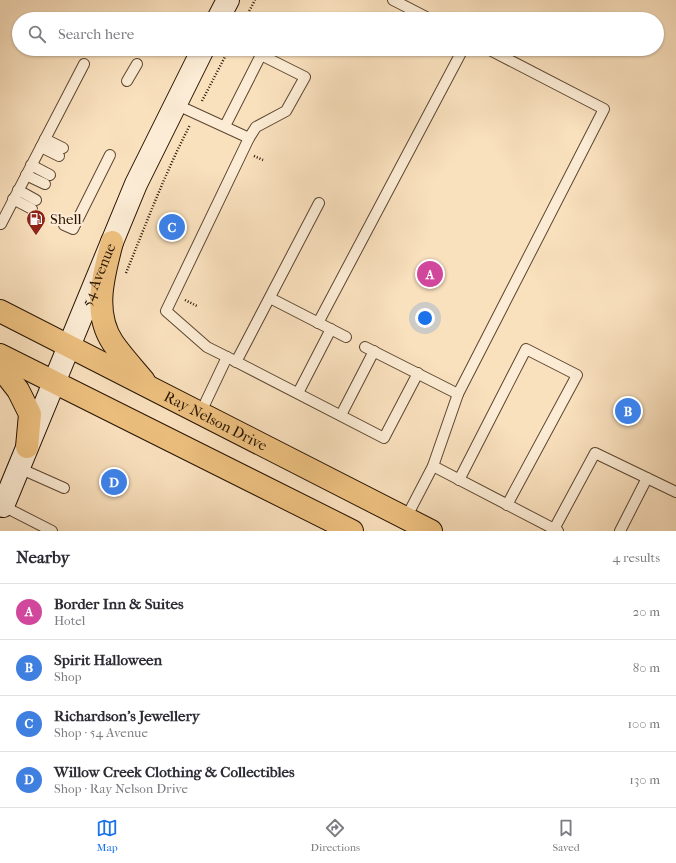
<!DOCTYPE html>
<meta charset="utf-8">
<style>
body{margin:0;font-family:"IM FELL French Canon",serif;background:#f7f7f7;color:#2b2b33}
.you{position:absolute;left:425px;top:318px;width:14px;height:14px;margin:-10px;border:3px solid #fff;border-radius:50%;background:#1a73e8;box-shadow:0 0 0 6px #1a73e833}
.badge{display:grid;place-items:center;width:26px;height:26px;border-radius:50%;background:#1a73e8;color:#fff;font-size:13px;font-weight:700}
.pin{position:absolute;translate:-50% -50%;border:2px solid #fff;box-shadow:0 1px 4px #0006}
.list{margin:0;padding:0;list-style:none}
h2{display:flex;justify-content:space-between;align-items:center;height:52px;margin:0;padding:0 16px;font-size:17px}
h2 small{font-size:13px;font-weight:400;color:#7c7c81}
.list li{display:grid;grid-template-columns:26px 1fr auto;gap:12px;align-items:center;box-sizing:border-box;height:56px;padding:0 16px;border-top:1px solid #e1e1e2}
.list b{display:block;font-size:15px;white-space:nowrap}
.list p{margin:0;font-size:13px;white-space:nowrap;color:#7c7c81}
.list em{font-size:13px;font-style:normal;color:#7c7c81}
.icon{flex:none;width:22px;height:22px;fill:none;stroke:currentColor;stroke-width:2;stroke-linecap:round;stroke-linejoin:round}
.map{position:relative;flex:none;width:676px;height:531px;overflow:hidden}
.search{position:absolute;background:#fff;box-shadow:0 1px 3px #0004;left:12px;right:12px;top:12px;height:44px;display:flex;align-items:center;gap:10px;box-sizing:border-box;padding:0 14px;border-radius:22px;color:#7c7c81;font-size:15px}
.sheet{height:276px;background:#fff}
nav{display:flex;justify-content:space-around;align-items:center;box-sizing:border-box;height:56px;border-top:1px solid #e1e1e2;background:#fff;font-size:11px;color:#7c7c81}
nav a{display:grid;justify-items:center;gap:2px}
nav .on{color:#1a73e8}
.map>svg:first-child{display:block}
</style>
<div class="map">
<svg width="676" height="531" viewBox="0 0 676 531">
<rect width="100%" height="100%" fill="#fae1be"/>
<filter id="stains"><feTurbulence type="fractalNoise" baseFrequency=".005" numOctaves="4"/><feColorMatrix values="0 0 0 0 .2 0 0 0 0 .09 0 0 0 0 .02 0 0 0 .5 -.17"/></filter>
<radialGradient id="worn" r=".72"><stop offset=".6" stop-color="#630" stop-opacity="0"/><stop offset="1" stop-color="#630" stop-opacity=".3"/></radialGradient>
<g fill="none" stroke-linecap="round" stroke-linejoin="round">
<defs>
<g id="lane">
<polyline points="393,0 430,19"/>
<polyline points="127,81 137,64"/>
<polyline points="175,104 249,138 166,311 207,347 227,357 200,414"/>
<polyline points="225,126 261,55 305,77 286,111 256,127 249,138"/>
<polyline points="45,139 63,148"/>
<polyline points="41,147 59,156"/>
<polyline points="31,165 50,175"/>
<polyline points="26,175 45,184"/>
<polyline points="18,190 36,200"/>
<polyline points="13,199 32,209"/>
<polyline points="1,224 84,64"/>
<polyline points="64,225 73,229 110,155"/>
<polyline points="270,298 346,337"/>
<polyline points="318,323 463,49"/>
<polyline points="365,347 458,394"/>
<polyline points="227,357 384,438 418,373"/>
<polyline points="236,362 319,203"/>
<polyline points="298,393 331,329"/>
<polyline points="341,415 374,351"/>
<polyline points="433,466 558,531"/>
<polyline points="19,468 64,488"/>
<polyline points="459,480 526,349 577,375 507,505"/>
<polyline points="3,506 52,531"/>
<polyline points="406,518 433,466 458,394 604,109 488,49"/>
<polyline points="553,531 595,453 676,492"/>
<polyline points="620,531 647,478"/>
</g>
<g id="secondary">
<polyline points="218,19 228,0"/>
<path id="s1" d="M3,506L136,184L203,49"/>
</g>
<g id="highway">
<path d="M112,242C104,274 92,312 113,343C122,356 134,369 144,381"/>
<path id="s2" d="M0,311L431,531"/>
<polyline points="0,355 352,531"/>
<polyline points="0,367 18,390 30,414 27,447"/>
</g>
</defs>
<!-- lane casing -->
<use href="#lane" stroke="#5c4630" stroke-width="12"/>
<!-- secondary casing -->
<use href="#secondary" stroke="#271301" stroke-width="24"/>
<!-- highway casing -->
<use href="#highway" stroke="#271301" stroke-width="24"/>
<!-- path -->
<g stroke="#271301" stroke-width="2.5" stroke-dasharray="1 2" stroke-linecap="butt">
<polyline points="245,19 255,0"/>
<polyline points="202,101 229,49"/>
<polyline points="254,156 263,160"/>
<path d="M126,273C146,224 165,173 190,125"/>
<polyline points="185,300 197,306"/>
</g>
<!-- lane -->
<use href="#lane" stroke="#fcecd5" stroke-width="10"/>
<!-- secondary -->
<use href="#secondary" stroke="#fcecd5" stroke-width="22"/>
<!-- highway -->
<use href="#highway" stroke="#edc07f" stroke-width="22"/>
</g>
<!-- icons -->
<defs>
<symbol id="fuel-pin" viewBox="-11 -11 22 30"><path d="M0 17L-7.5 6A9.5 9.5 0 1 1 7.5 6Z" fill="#8f2418" stroke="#fcecd5"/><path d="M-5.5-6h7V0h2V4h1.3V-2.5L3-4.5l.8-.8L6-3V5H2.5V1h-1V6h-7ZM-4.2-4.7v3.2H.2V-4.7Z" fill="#fff"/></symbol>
</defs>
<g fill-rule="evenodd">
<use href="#fuel-pin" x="25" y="208" width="22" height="30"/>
</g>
<g text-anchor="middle" stroke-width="4" stroke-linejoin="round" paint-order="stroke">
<!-- poi labels -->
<g font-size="15" fill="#271301" stroke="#fcecd5" text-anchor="start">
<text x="50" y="224">Shell</text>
</g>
<!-- street labels -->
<g font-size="15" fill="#271301" stroke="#fcecd5">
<text dy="5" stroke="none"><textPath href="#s1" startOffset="250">54 Avenue</textPath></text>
<text dy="5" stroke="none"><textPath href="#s2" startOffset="242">Ray Nelson Drive</textPath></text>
</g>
</g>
<rect width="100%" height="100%" filter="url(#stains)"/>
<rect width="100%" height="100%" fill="url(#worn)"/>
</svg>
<div class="you"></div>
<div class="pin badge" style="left:430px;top:274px;background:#d1479c">A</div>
<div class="pin badge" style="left:628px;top:411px;background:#3f7fe0">B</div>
<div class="pin badge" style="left:172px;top:227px;background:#3f7fe0">C</div>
<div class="pin badge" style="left:114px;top:482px;background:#3f7fe0">D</div>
<div class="search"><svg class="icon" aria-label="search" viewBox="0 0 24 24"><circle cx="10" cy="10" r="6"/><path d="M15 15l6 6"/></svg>Search here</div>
</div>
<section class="sheet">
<h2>Nearby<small>4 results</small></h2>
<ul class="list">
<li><span class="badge" style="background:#d1479c">A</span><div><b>Border Inn &amp; Suites</b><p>Hotel</p></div><em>20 m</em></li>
<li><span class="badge" style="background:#3f7fe0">B</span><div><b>Spirit Halloween</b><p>Shop</p></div><em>80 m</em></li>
<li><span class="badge" style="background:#3f7fe0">C</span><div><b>Richardson's Jewellery</b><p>Shop · 54 Avenue</p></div><em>100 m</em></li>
<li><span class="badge" style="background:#3f7fe0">D</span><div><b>Willow Creek Clothing &amp; Collectibles</b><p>Shop · Ray Nelson Drive</p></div><em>130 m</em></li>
</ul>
</section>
<nav>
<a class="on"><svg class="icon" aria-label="map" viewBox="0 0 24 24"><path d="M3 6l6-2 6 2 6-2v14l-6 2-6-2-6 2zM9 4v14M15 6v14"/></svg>Map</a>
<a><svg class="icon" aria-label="directions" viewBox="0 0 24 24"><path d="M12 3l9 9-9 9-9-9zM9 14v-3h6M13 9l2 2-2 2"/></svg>Directions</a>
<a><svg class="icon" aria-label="saved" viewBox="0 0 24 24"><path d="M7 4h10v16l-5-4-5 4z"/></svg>Saved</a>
</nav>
